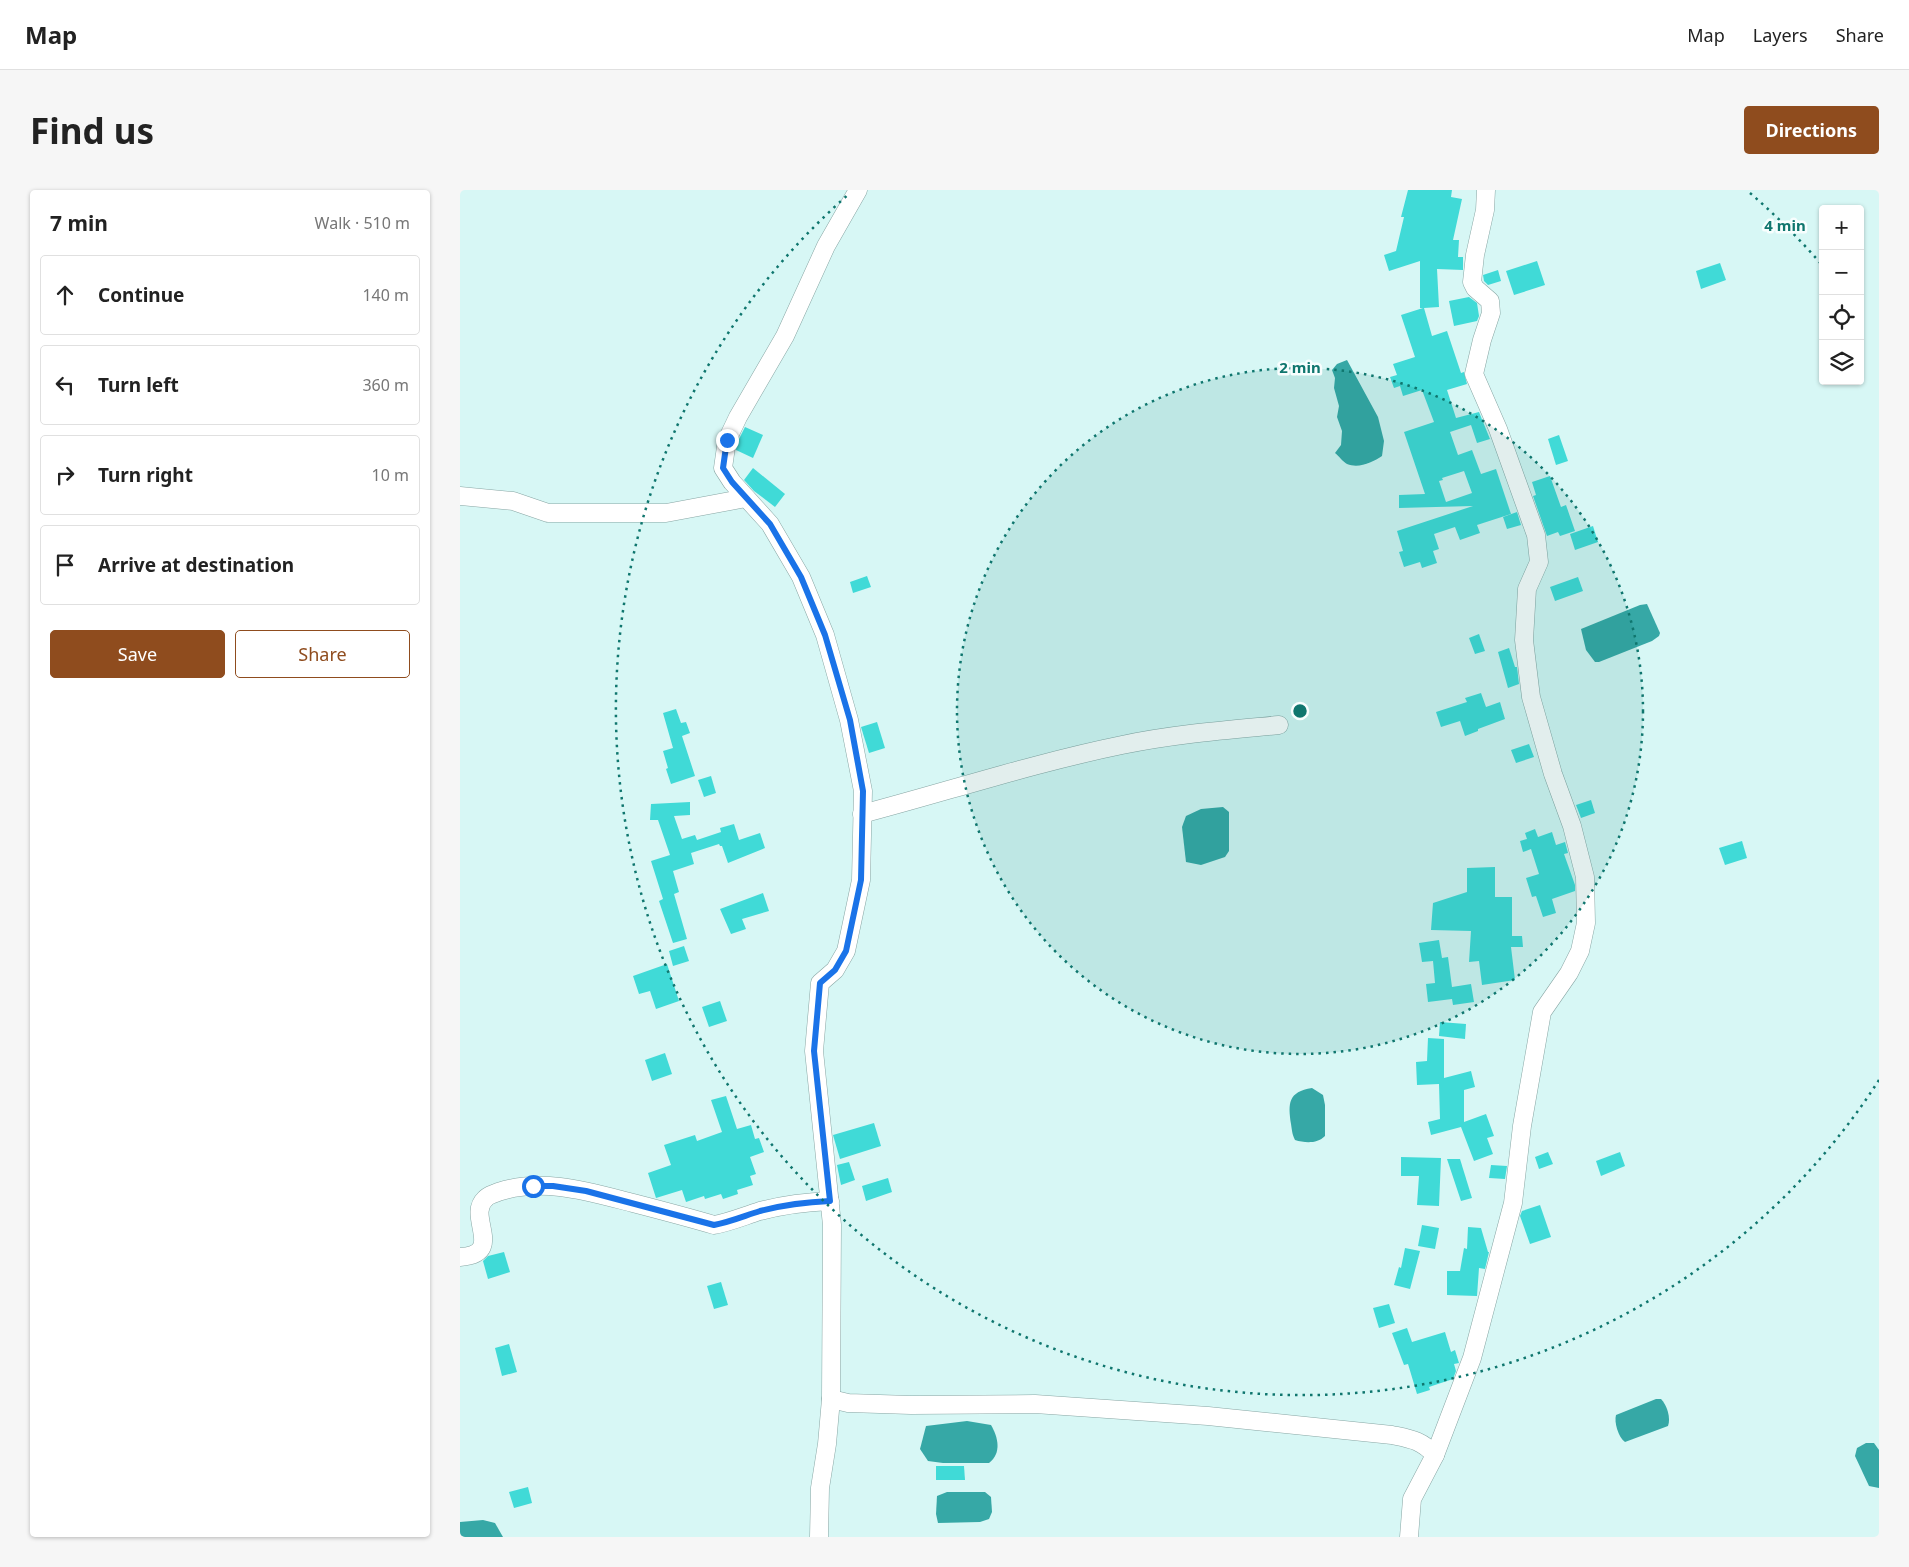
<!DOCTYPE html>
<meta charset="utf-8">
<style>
body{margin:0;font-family:"Noto Sans",sans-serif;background:#f6f6f6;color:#222}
.controls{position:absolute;right:15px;top:15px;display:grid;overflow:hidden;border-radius:5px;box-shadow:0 1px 4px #0004}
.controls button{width:45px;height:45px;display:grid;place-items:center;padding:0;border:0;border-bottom:1px solid #e0e0e0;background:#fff;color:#222;font:25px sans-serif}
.stop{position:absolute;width:15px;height:15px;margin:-11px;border:4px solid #1a73e8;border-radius:50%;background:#fff}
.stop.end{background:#1a73e8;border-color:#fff;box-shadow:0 1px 5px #0008}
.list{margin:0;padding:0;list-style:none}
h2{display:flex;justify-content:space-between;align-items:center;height:65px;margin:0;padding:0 20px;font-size:21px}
h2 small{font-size:16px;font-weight:400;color:#767676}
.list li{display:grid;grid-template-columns:32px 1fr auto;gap:15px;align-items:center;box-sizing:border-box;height:80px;margin:0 10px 10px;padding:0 10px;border:1px solid #e0e0e0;border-radius:5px}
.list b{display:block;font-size:19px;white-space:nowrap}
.list em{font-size:16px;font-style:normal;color:#767676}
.actions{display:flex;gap:10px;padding:15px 20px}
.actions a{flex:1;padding:11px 0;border:1px solid #8f4c1e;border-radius:5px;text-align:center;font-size:18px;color:#8f4c1e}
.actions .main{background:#8f4c1e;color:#fff}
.icon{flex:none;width:28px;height:28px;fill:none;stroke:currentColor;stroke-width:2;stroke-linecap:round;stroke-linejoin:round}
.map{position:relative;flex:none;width:1419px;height:1347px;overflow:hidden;border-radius:5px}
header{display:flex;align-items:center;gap:30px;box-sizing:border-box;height:70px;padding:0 25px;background:#fff;border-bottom:1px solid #e0e0e0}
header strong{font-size:24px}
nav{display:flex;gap:28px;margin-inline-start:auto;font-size:18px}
.intro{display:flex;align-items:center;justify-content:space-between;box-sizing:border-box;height:120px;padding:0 30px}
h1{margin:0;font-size:35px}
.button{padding:12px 22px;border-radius:5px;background:#8f4c1e;color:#fff;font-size:18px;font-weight:700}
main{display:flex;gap:30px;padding:0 30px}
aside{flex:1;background:#fff;border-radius:5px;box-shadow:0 1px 4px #0004}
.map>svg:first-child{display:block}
</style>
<header>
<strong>Map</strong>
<nav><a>Map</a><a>Layers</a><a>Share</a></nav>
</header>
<div class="intro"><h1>Find us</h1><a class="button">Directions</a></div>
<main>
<aside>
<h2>7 min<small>Walk · 510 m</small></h2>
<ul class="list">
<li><svg class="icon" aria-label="ahead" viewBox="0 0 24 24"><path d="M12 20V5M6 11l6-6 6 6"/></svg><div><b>Continue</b></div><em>140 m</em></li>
<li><svg class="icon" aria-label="left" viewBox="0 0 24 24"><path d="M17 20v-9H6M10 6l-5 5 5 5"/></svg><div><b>Turn left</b></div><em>360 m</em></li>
<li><svg class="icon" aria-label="right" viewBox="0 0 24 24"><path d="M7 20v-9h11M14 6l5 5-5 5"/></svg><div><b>Turn right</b></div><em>10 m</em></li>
<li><svg class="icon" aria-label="arrive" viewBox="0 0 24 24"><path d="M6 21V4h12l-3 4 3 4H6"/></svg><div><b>Arrive at destination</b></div></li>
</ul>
<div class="actions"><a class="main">Save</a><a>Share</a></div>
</aside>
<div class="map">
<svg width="1419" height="1347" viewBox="0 0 1419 1347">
<rect width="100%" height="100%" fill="#d7f7f5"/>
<!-- water -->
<g fill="#36a8a6">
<path d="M887,170L918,227L924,251L922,266C913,272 899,279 887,274C883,272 879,266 875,263L881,255L882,241L877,227L879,216L874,198L875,188L872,180L877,174Z"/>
<polygon points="1187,414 1200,443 1199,446 1192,451 1139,472 1135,472 1126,460 1121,439 1180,415"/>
<polygon points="763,617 769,622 769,661 765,667 741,675 726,672 722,637 726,626 741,619"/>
<path d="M852,898L863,905L865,915V946C857,954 845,953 835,950C832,944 832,940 831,934C828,913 828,902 852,898Z"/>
<path d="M1196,1209H1201C1207,1215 1211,1228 1208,1236L1165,1252C1158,1247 1154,1232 1156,1225Z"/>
<path d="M507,1231L531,1235C538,1247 542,1263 529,1273H483L468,1271L460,1259L466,1236Z"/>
<polygon points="1406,1253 1414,1253 1419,1260 1419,1298 1409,1296 1395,1266 1397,1258"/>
<polygon points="487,1302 525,1302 531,1307 532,1322 529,1329 520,1332 478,1333 476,1324 477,1306"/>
<polygon points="23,1330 35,1333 43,1347 0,1347 0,1332"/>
</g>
<!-- building -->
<g fill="#40dad7" fill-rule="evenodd">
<path d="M948,0H992L991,7L1002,9L993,50H999L998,67H1003V80L977,79L979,117L964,118L972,146L987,141L1001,183L1004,182L1007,194L987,200L996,228L1019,222L1030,249L1017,253L1011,235L990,242L998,265L1012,260L1021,284L1036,279L1051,324L1017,335L1020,343L1000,350L995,337L974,344L979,359L973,361L977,373L962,378L960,372L944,377L939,362L943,361L937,341L1013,316L939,318V305L965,304L944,242L974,232L962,200L943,206L940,196L934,198L930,187L937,185L933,174L955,167L941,125L963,118H960V71L929,81L924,65L936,61L944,27H941ZM1004,281L1012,303L986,312L979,291L983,290L982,288Z"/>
<polygon points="1077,71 1085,95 1054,105 1046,81"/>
<polygon points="1260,73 1266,90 1241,99 1236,81"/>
<polygon points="1038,80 1041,91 1028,95 1024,91 1023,85"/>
<polygon points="1009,107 1017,113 1019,126 1017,131 994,136 989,111"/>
<polygon points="285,237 303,245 293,268 276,260 277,253"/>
<polygon points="1099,245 1108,271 1096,275 1088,249"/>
<polygon points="293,278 325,304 315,317 294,301 284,290"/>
<polygon points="1090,286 1101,317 1106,315 1115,341 1100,346 1098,342 1087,346 1073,306 1076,305 1072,292"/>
<polygon points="1057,322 1061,335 1047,339 1043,327"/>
<polygon points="1133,336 1138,352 1115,360 1110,344"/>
<polygon points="407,386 411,397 393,403 390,392"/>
<polygon points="1118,387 1123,401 1095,411 1090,397"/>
<polygon points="1019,444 1025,461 1015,464 1009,448"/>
<polygon points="1049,458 1055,477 1057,477 1059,494 1048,498 1038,462"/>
<polygon points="1021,503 1026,517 1040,512 1045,529 1018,539 1018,541 1005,546 1000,531 981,537 976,522 1007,512 1005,508"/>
<polygon points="216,519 221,533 226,532 230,543 222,546 235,586 211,594 206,579 208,578 203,561 213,558 203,523"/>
<polygon points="417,532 425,558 409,563 401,537"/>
<polygon points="1069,554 1074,567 1056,573 1051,560"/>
<polygon points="251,586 256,603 244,607 238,590"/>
<polygon points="1131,610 1135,623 1121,628 1116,615"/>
<polygon points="230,612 230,625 214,626 222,649 235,645 237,650 261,642 260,638 274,634 279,650 300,643 305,658 268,673 262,656 260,656 259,654 231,663 234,674 213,681 219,702 214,704 227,749 213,753 199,711 203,709 191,671 210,665 198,630 190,630 191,614"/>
<polygon points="1075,639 1078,647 1092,642 1096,655 1105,652 1108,663 1104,664 1115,695 1115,701 1092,709 1096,723 1083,727 1076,706 1072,707 1066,688 1079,684 1071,659 1063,662 1060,651 1067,649 1065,643"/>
<polygon points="1282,651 1287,668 1265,675 1259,658"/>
<polygon points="1035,677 1035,707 1052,707 1052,746 1062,746 1063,757 1051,757 1055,790 1022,795 1019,771 1009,772 1011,741 971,740 973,713 1007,702 1007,678"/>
<polygon points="303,703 309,721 282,729 286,739 271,744 260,719"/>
<polygon points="979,750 982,768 988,767 992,797 1011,794 1014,812 993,815 992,809 968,812 966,794 975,793 973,771 962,772 959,753"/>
<polygon points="224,756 229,771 213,776 209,761"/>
<polygon points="207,774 219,811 196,819 190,801 179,804 173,786"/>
<polygon points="260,811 267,831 249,837 242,817"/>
<polygon points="980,832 1006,834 1005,849 979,846"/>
<polygon points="968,848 984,849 984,888 1011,881 1015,897 1004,900 1004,932 1026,924 1034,946 1027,948 1033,964 1014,971 1001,937 971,945 968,932 980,929 979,894 957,895 956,872 967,871"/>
<polygon points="205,863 212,884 192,891 185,870"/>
<polygon points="266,906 277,939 291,935 295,949 299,948 304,962 290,967 296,984 290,986 293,995 277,1000 278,1004 263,1009 261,1004 245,1009 244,1006 226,1012 222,1000 196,1008 188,983 211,975 204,955 235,945 237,951 262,942 251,910"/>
<polygon points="414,933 421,956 380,969 373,945"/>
<polygon points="1088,962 1093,974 1079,979 1075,967"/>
<polygon points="1160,962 1165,976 1141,986 1136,971"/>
<polygon points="941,967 981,968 979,1016 957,1015 959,986 941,986"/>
<polygon points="987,969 1000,969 1012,1008 1001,1011"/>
<polygon points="389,972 395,990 381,995 377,975"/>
<polygon points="1031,975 1047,976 1045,989 1029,988"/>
<polygon points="428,988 432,1002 406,1011 402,996"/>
<polygon points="1080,1015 1091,1047 1070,1054 1060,1026 1062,1021"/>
<polygon points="962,1035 979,1038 975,1059 958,1056"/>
<polygon points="1008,1037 1021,1038 1028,1062 1029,1062 1025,1079 1019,1078 1017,1106 987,1105 987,1081 1000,1081 1004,1058 1007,1059"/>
<polygon points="945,1058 960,1061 950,1099 934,1095 939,1077 941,1078"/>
<polygon points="44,1062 50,1082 28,1089 23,1071 28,1066"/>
<polygon points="261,1092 268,1115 254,1119 247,1096"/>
<polygon points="929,1114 935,1133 919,1138 913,1118"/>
<polygon points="947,1138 952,1152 985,1142 991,1162 995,1160 999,1173 994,1174 996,1181 993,1189 969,1197 970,1200 957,1204 948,1174 944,1175 932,1143"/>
<polygon points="49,1154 57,1182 42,1186 35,1158"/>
<polygon points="476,1276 504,1276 505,1290 476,1290"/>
<polygon points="68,1297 72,1313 54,1318 49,1302"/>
</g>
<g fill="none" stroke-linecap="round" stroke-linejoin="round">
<defs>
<g id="minor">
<polyline points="0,306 53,311 88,323 206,323 286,308"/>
<path d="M402,624C489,601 574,573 662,555C714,544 767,540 819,535"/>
<path d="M0,1067C46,1064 6,1026 25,1009C28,1005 34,1004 38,1002C83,987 130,1002 173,1013C200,1020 227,1027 254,1035C270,1032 284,1026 300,1021C323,1015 346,1012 370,1011"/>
<path d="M371,1209L388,1213L451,1215L575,1214L748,1226L932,1245C951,1249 961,1250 975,1265L952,1309L949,1347"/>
<polyline points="975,1265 1012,1168 1053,1013 1062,936 1082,822 1109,783 1120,761 1126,733 1125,687 1112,636 1093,584 1071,507 1064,450 1067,399 1079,372 1076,345 1038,239 1014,184 1022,150 1031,123 1030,111 1015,98 1012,92 1015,65 1025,20 1026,0"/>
<polyline points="359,1347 360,1298 367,1254 371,1209 372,1035 354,861 360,793 375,780 386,761 401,690 403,601 389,530 365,445 341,387 310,334 272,292 263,278 267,250 278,227 325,146 366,56 398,0"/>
</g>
</defs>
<!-- minor casing -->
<use href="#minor" stroke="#88a6a4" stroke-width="19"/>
<!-- minor -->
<use href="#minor" stroke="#fff" stroke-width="18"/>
</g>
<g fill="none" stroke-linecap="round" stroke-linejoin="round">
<!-- route -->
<path stroke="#1a73e8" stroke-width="6" d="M73,996H93L126,1001L254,1035C270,1032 284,1026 300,1021C323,1015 346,1012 370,1011L354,861L360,793L375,780L386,761L401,690L403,601L390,530L365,445L341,387L310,334L272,292L263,278L267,250"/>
</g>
<!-- distance rings -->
<circle cx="840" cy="521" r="343" fill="#0f766e" fill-opacity=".12"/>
<g fill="none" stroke="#0f766e" stroke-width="2.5" stroke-dasharray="2.5 5">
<circle cx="840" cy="521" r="343"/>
<path d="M1419 890A686 686 0 1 1 390 3M1290 3A686 686 0 0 1 1362 75"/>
</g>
<circle cx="840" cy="521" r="8" fill="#0f766e" stroke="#f8fefe" stroke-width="2.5"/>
<g font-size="15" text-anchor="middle" font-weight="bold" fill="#0f766e" stroke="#f8fefe" stroke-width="5" stroke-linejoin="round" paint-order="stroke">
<text x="1325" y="41">4 min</text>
<text x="840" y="183">2 min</text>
</g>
</svg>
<div class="controls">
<button>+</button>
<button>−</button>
<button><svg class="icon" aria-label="locate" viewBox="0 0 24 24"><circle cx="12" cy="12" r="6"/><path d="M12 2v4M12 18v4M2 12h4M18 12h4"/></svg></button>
<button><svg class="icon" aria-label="layers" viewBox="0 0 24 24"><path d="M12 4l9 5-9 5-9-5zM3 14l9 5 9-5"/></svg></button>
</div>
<div class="stop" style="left:73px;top:996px"></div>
<div class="stop end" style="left:267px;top:250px"></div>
</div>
</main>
